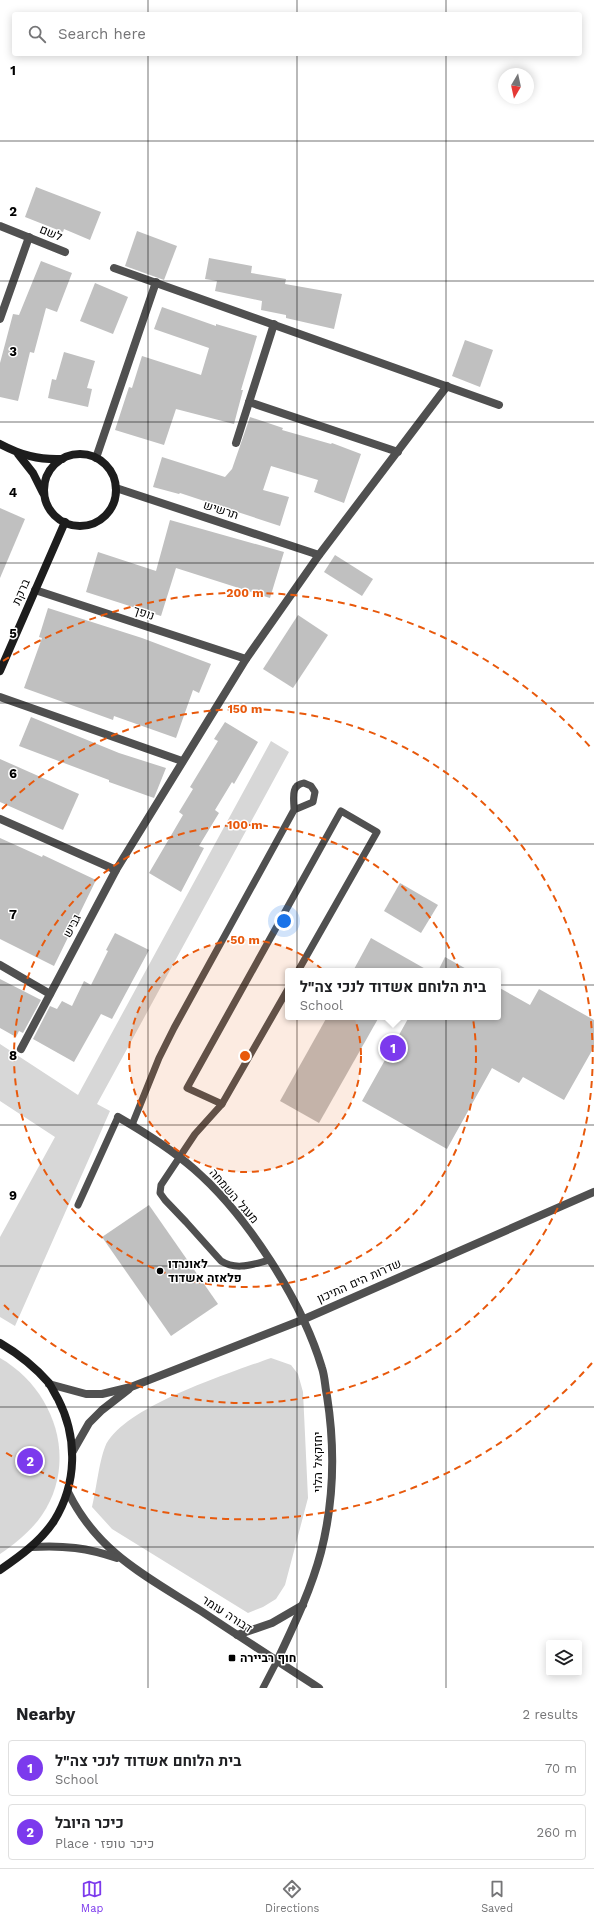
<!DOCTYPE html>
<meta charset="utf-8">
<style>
body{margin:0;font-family:"Work Sans",Heebo,sans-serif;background:#f6f6f6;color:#202124}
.controls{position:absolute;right:12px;bottom:12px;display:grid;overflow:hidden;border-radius:4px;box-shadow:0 2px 10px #0003}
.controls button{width:36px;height:36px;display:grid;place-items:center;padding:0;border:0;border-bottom:1px solid #e0e0e0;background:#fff;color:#202124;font:20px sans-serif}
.compass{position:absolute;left:498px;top:68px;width:36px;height:36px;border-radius:50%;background:#fff;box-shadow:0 2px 10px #0003;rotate:189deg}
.you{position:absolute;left:284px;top:921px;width:14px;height:14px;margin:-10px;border:3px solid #fff;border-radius:50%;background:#1a73e8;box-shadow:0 0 0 6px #1a73e833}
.badge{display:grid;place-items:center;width:26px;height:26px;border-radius:50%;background:#7c3aed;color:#fff;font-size:13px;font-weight:700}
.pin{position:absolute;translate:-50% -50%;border:2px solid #fff;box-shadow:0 1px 4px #0006}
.popup{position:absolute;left:285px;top:968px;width:216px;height:52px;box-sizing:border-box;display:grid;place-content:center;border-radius:4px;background:#fff;filter:drop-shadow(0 1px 3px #0005);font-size:13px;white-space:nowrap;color:#757577}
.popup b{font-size:15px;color:#202124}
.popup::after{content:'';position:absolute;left:50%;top:100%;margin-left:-8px;border:8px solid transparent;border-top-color:#fff}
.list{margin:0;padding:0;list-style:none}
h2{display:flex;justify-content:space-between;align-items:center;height:52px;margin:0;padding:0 16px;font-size:17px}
h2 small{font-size:13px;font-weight:400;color:#757577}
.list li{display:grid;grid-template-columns:26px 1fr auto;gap:12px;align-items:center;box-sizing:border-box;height:56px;margin:0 8px 8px;padding:0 8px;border:1px solid #e0e0e0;border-radius:4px}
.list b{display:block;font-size:15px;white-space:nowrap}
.list p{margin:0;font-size:13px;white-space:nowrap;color:#757577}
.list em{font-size:13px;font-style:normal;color:#757577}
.icon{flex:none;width:22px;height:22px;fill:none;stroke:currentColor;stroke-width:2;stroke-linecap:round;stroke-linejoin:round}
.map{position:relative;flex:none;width:594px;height:1688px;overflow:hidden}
.search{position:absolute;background:#fff;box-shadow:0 2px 10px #0003;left:12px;right:12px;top:12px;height:44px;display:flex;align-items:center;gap:10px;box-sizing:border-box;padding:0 14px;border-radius:4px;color:#757577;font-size:15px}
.sheet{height:180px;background:#fff}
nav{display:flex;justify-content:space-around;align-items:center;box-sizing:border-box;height:56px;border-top:1px solid #e0e0e0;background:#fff;font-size:11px;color:#757577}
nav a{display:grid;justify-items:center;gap:2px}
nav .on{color:#7c3aed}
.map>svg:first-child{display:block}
</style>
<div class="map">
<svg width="594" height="1688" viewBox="0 0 594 1688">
<rect width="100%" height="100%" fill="#fff"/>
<!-- green -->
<g fill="#d7d7d7">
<polygon points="271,741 289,752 97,1104 110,1111 15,1326 0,1317 0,1237 55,1137 0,1101 0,1044 78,1095"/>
<path d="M0,1358C54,1389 79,1460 42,1515C31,1531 16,1543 0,1554Z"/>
<path d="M271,1358L291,1365L298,1374L303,1392L308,1498L285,1585L276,1599L263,1607L248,1613L112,1529L92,1507C96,1491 99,1462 105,1447C122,1407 230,1373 271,1358Z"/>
</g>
<!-- building -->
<g fill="#c0c0c0">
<polygon points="36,187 101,212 90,240 64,229 63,232 25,217"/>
<polygon points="137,231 177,246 164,280 125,266"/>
<polygon points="209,258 252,266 251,273 286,279 285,284 342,294 334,329 286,318 286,315 261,310 262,301 215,291 217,281 205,279"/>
<polygon points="41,261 72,273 57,312 46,308 34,353 30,352 18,401 0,397 0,363 13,314 19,315"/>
<polygon points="95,283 128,297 113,334 80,321"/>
<polygon points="162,307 216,326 216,324 257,336 241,390 243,390 234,424 176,409 164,445 115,430 129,387 132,388 142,356 201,375 209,348 154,329"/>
<polygon points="465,340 493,350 480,387 452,376"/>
<polygon points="64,352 95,361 87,388 92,389 88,407 48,398 52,379 56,380"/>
<polygon points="250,417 283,428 282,430 331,444 332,443 361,454 344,503 314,492 318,480 271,466 263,490 289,497 280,526 180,493 179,494 153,487 162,457 225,477 232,469"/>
<polygon points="0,508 25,519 0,578"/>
<polygon points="170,520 284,552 270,598 176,568 161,616 86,592 98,552 156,571"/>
<polygon points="335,555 373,579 362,596 324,572"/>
<polygon points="48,608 142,638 211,664 199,693 193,690 176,738 114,716 113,720 24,688 42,638 39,637"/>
<polygon points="298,615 328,635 293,688 263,669"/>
<polygon points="31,717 119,753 166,768 154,798 109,782 109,780 19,746"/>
<polygon points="225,722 258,742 234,784 232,782 215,810 219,813 199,846 204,848 181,892 149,873 183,815 179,812 193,789 190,787 218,741 214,739"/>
<polygon points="0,759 79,794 63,830 0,802"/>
<polygon points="0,838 42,857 43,855 96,880 54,966 0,939"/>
<polygon points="400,883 438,905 421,933 384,911"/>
<polygon points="115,933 149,950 112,1019 101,1014 74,1062 33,1039 50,1006 57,1009 62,1001 72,1006 84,981 91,985 108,951 106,950"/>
<polygon points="371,938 429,971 353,971"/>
<polygon points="445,957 470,971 438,971"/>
<polygon points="0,979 41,1000 23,1033 19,1031 16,1037 0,1028"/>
<polygon points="498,987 530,1005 539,989 594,1020 594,1047 564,1100 523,1077 519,1083 492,1068 447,1149 362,1101 409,1017 498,1017"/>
<polygon points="327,1017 379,1017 319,1123 280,1101"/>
<polygon points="149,1205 218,1304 171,1336 102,1237"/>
</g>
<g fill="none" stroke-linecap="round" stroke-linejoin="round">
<!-- lane -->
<g stroke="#505050" stroke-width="7">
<polyline points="222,1104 187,1088 341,811 377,832 298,971"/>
<path d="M132,1125L159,1058L174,1028L294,810C294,799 290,785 304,783L311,786L315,792L313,802L294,810"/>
<polyline points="78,1205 118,1117"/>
<path d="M270,1260C253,1264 237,1271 221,1261L186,1222L165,1200L160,1193L161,1185L195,1134L222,1104L288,989"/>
<polyline points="263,1688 277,1661"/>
</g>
<!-- street -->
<g stroke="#505050" stroke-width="8">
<polyline points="0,226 65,252"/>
<polyline points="114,268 499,405"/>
<polyline points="0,319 29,237"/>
<polyline points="249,402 398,452"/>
<polyline points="236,443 274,324"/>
<polyline points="96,458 156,282"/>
<polyline points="116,488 319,555"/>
<polyline points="35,590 246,659"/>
<polyline points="0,697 182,761"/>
<polyline points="0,819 116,870"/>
<polyline points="0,965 50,994"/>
<polyline points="21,1049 116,870 246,659 319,555 447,386"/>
<path d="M118,1117C144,1132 171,1149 194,1169C247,1215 302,1301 322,1368C325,1377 325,1387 327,1396C335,1447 334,1501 321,1552C311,1590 294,1625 277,1661"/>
<polyline points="49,1384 86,1394 102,1394 131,1387 302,1320 594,1192"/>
<polyline points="73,1451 89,1423 102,1410 129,1389"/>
<path d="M68,1492C98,1553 146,1576 201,1611C240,1637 279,1662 319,1688"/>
<path d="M32,1547C63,1545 88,1548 117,1558"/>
<polyline points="237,1635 272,1623 303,1605"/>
</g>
<!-- secondary -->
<g stroke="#1d1d1d" stroke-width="8">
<path d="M0,444C21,455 38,460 62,459"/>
<polyline points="18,454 33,473 43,493"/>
<circle cx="80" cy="490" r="36"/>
<polyline points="0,671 65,522"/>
<path d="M0,1343C19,1354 35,1367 49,1383C52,1388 55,1394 58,1399C78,1438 77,1484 54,1521C40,1542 20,1556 0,1570"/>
</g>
</g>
<!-- grid -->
<path fill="none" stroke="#000" stroke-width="1" stroke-opacity="0.55" d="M148,0V14M297,0V14M446,0V14M148,54V1688M297,54V1688M446,54V1688M0,141H594M0,281H594M0,422H594M0,563H594M0,703H594M0,844H594M0,985H594M0,1125H594M0,1266H594M0,1407H594M0,1547H594"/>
<!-- distance rings -->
<circle cx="245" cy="1056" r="116" fill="#e8590c" fill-opacity=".12"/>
<g fill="none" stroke="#e8590c" stroke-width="2" stroke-dasharray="7 5">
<circle cx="245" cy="1056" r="116"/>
<circle cx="245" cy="1056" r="231"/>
<path d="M2 809A347 347 0 1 1 2 1303"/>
<path d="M592 1363A463 463 0 0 1 3 1451M3 661A463 463 0 0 1 592 749"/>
</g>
<!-- markers -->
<g fill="#000" stroke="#fff" stroke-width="1.5">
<circle cx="160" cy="1271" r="4"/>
<rect x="228" y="1654" width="8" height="8" rx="2"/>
</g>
<g text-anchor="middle" stroke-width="3" stroke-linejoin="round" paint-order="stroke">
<!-- street labels -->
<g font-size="12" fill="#000" stroke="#fff">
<text transform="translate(51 233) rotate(22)" y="4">לשם</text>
<text transform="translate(221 510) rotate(18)" y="4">תרשיש</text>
<text transform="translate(21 592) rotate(-66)" y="4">ברקת</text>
<text transform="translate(144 613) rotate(18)" y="4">נופך</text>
<text transform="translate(72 926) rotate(-62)" y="4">גביש</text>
<text transform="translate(234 1196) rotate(49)" y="4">מעגל השמחה</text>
<text transform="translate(359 1281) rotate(-24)" y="4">שדרות הים התיכון</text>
<text transform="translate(318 1462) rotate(-90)" y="4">יחזקאל הלוי</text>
<text transform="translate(227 1614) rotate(33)" y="4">דבורה עומר</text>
</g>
<!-- poi labels -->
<g font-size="12" font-weight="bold" fill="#000" stroke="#fff" text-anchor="start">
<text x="168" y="1268">לאונרדו<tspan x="168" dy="14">פלאזה אשדוד</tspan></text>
<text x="240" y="1662">חוף רביירה</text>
</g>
</g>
<g font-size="13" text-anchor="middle" font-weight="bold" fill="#000" stroke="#fff" stroke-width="3" stroke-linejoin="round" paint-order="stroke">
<text x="13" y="75">1</text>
<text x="13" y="216">2</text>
<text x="13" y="356">3</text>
<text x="13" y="497">4</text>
<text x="13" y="638">5</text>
<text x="13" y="778">6</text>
<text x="13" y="919">7</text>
<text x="13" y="1060">8</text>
<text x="13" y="1200">9</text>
</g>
<circle cx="245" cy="1056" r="6" fill="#e8590c" stroke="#fff" stroke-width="2"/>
<g font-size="12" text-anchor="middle" font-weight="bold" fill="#e8590c" stroke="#fff" stroke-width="3" stroke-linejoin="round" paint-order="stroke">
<text x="245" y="597">200 m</text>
<text x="245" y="713">150 m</text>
<text x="245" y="829">100 m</text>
<text x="245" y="944">50 m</text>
</g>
</svg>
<div class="controls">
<button><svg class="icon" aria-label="layers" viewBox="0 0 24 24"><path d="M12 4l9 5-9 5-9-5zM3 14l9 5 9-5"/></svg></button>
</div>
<svg class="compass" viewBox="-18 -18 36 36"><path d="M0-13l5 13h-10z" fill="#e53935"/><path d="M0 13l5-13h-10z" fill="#757577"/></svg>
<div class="you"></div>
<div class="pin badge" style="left:393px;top:1048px">1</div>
<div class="popup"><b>בית הלוחם אשדוד לנכי צה&quot;ל</b>School</div>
<div class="pin badge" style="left:30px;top:1461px">2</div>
<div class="search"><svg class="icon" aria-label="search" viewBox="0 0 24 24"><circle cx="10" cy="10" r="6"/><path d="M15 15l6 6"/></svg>Search here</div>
</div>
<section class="sheet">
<h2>Nearby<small>2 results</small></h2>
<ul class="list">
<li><span class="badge">1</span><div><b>בית הלוחם אשדוד לנכי צה&quot;ל</b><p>School</p></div><em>70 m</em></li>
<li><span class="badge">2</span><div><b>כיכר היובל</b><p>Place · כיכר טופז</p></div><em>260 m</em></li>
</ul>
</section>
<nav>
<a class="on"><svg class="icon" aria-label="map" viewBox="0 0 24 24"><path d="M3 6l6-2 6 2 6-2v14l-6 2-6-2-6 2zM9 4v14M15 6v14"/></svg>Map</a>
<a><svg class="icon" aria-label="directions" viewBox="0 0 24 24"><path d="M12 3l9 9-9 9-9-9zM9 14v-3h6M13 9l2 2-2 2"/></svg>Directions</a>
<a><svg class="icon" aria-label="saved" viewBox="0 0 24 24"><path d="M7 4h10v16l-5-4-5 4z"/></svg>Saved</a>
</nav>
